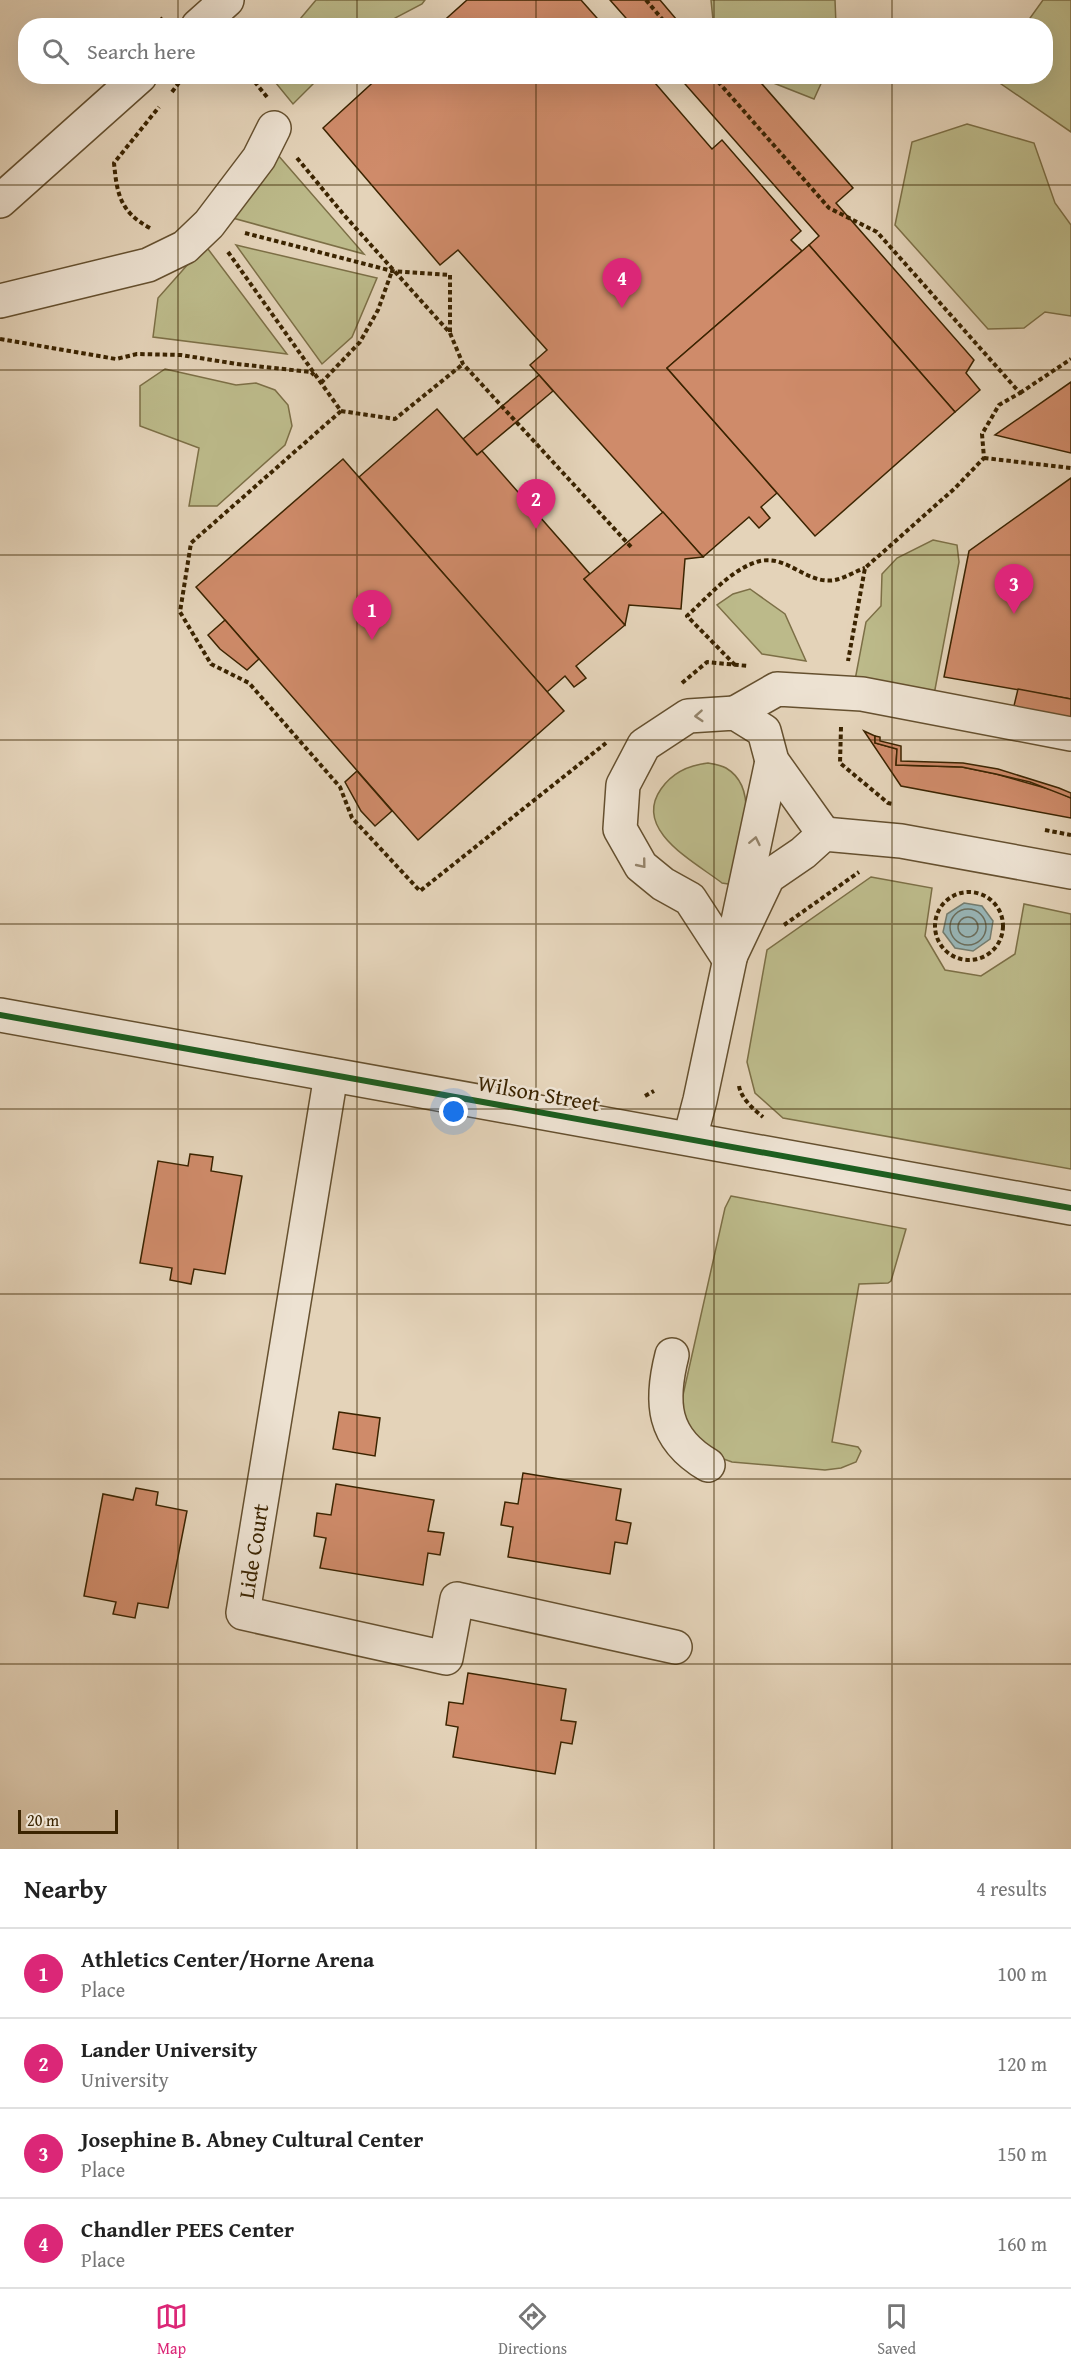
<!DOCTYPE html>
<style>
body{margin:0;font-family:"Gentium Book Plus",serif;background:#f2f2f2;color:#222}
.scale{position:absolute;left:18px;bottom:15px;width:100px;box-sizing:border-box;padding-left:6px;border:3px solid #3b2401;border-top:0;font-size:16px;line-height:21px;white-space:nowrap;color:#3b2401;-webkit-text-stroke:4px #ede2d2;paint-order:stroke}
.you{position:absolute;left:454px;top:1112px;width:21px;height:21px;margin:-15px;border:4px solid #fff;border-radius:50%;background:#1a73e8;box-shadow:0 0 0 9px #1a73e833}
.badge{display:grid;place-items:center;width:39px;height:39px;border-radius:50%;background:#db2777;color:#fff;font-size:20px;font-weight:700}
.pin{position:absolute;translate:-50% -50px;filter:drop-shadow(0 2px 3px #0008)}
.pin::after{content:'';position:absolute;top:32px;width:21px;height:18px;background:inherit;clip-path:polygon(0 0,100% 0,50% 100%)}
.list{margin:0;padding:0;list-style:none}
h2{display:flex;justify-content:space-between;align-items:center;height:78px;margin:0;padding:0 24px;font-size:26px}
h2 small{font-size:20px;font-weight:400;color:#767676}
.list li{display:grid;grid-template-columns:39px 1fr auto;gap:18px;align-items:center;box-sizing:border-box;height:90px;padding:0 24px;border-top:2px solid #e0e0e0}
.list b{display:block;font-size:22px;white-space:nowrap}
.list p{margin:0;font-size:20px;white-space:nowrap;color:#767676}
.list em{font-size:20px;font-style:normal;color:#767676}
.icon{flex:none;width:33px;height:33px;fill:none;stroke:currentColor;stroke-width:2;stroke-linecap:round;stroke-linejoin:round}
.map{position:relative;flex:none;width:1071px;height:1849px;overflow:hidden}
.search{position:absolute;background:#fff;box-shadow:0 6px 24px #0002;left:18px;right:18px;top:18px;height:66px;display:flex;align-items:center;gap:15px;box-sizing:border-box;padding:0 21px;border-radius:24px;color:#767676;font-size:22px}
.sheet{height:438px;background:#fff}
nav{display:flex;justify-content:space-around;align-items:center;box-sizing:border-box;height:84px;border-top:2px solid #e0e0e0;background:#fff;font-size:16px;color:#767676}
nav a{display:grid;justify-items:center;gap:3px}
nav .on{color:#db2777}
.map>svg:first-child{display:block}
</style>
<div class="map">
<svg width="1071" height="1849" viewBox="0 0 1071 1849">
<rect width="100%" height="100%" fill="#e4d3b9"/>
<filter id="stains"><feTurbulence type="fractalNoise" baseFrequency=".00333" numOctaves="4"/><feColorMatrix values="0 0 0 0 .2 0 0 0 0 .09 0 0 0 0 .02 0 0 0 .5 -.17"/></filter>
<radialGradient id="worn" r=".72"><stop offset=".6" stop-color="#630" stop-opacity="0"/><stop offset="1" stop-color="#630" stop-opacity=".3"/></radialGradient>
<!-- green -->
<g fill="#bcba8a" stroke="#7c6f46" stroke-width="1.5">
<polygon points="316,0 425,0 422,4 395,18 388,25 295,25"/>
<polygon points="711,0 835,0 836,25 718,25 713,20"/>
<polygon points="1043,0 1071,0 1071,132 991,77 1046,76 1046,26 1025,25"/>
<polygon points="271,77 320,77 293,104"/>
<polygon points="765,77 824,77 814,99 771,82"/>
<polygon points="967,124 1034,143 1055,203 1071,225 1071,316 1045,312 1024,328 988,329 895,225 912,142"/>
<polygon points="277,154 364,254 229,217"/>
<polygon points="205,245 287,354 153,337 158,298"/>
<polygon points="236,245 377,278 352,337 322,364"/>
<polygon points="165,369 236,385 256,383 275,390 288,405 292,426 285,445 217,506 189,506 199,448 140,426 140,386"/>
<polygon points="933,540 957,545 959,562 933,700 855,680 866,622 881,606 882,574 897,558"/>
<polygon points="750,589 785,614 806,661 762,654 717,605 733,594"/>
<path d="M708,763C714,764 721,765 726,768C763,790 739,849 731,881L728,884L722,883C695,862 632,830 661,789C672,773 690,765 708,763Z"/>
<polygon points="871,877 932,888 925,936 945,970 981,976 1015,954 1024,904 1071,914 1071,1169 783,1118 755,1093 747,1062 767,950"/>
<polygon points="731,1196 906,1229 891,1281 888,1283 859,1284 832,1442 858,1447 861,1451 856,1462 841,1468 825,1470 732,1462 696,1449 681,1404 725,1208"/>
</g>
<!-- water -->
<polygon fill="#98b6b8" stroke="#737c6f" stroke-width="1.5" points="964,903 982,906 993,921 990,939 973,951 955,948 943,932 947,914"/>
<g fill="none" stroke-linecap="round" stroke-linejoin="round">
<!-- shore -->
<g stroke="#6a6d5c" stroke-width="1.5">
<circle cx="968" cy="927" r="18"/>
<circle cx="968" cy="927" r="10"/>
</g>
</g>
<!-- building -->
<g fill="#cf8b6a" stroke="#3b2401" stroke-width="1.5">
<polygon points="467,0 581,0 604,26 438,26"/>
<polygon points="610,0 660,0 682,26 633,26"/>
<polygon points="380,76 649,76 712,149 722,140 801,231 791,240 802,251 667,368 777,493 761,507 770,518 759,528 749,517 703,557 530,365 547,350 458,250 440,265 323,128"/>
<polygon points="678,76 755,76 853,188 836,203 974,360 966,373 980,390 955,412 809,245 819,236"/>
<polygon points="809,245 955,412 815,536 667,368"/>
<polygon points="539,375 553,391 477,455 463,439"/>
<polygon points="1071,382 1071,453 995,435"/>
<polygon points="437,409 477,455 482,451 590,574 584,579 625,625 576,666 586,678 574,687 565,676 547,692 359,477"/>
<polygon points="343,459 564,711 418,840 196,587"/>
<polygon points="1071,478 1071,699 944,677 969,551"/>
<polygon points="663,512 703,557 685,559 681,609 629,605 625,625 584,579"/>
<polygon points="225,620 259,659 247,670 220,649 208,635"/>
<polygon points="1018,689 1071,699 1071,721 1012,714"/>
<polygon points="864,731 875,736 875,743 897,749 896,765 962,767 996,774 1056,791 1071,798 1071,818 901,786"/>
<polygon points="875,736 880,737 880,741 901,746 901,761 963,763 998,769 1059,788 1071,793 1071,798 1030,782 996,774 962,767 896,765 897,749 875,743"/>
<polygon points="357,771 392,811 375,826 361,811 345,782"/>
<polygon points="190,1154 213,1157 211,1171 242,1176 225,1274 194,1269 191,1284 170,1280 172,1268 140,1263 158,1161 188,1166"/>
<polygon points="339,1412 380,1418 375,1456 333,1449"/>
<polygon points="523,1473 621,1489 616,1520 631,1523 627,1544 615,1542 610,1574 508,1557 513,1527 501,1525 505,1502 518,1504"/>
<polygon points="336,1484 434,1500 428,1531 444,1533 440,1555 428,1553 423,1585 320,1568 326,1538 314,1536 317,1513 331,1515"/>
<polygon points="136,1488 158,1492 156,1505 187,1511 168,1608 138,1603 135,1618 113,1614 116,1602 84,1596 103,1494 133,1500"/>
<polygon points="468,1673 566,1689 561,1720 576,1722 572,1744 561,1742 555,1774 453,1757 458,1727 446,1725 449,1702 463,1704"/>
</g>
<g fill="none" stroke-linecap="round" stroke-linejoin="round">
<defs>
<g id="minor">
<polyline points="198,26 227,0"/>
<polyline points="0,201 140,76"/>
<polyline points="0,301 148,265 185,247 209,224 259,158 274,128"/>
<polyline points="735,713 777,689 862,694 1071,734"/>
<polyline points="729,959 690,899 663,884 641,866 620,829 623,785 644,745 688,716 735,713 764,731 772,761 824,834"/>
<polyline points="729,959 768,877 803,853 824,834 901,841 1071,872"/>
<polyline points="0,1015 1071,1208"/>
<polyline points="331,1075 243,1613 446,1658 457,1599 675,1647"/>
<polyline points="690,1138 700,1100 772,761"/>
<path d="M672,1355C660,1402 662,1438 708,1465"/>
</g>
</defs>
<!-- minor casing -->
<use href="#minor" stroke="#65502f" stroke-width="36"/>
<!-- path -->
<g stroke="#3b2401" stroke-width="4" stroke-dasharray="4.5 3" stroke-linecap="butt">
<polyline points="646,0 668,26"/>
<polyline points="154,26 165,16"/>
<polyline points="250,76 267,97"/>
<polyline points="713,76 829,208 877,232 1020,393 999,405 982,434 984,458 954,489 865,568 848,661"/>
<polyline points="172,92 184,76"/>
<polyline points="297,158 344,215 450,333 463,364 632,548"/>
<path d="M150,228C120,212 117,194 114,163L159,107"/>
<polyline points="245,233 392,271 450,275 450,333"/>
<polyline points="228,252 341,411 191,543 180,612 211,664 249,683 340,787 352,818 420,891 606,743"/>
<polyline points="0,339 116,359 137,354 181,355 237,364 311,372 314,375"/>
<polyline points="321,383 360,342 378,310 392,271"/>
<polyline points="1020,393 1071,359"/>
<polyline points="341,411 395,419 463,364"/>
<polyline points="984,458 1071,468"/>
<path d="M735,665L687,616C708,597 732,568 760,561C788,555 807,585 835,580C845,578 856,571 865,568"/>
<polyline points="682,683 707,662 748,666"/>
<polyline points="841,727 840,763 888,803 893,804"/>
<polyline points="1045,830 1071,835"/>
<circle cx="969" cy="926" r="34"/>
<polyline points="784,925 859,872"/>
<path d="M739,1086C741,1098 753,1109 763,1117"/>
<polyline points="645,1096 654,1091"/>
</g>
<!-- minor -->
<use href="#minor" stroke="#ede2d2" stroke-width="33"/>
<defs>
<polyline id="cycleway" points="0,1015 1071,1208"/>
</defs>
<!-- cycleway casing -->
<use href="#cycleway" stroke="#ede2d2" stroke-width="10"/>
<!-- cycleway -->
<use href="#cycleway" stroke="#1b5e20" stroke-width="6"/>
</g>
<!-- one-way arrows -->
<defs><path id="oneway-chevron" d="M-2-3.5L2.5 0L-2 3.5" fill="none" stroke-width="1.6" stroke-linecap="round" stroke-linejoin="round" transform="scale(1.5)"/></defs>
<g stroke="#94836a">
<use href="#oneway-chevron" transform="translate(699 716) rotate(176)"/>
<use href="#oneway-chevron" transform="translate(755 841) rotate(-78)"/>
<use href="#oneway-chevron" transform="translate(642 864) rotate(51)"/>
</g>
<!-- grid -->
<path fill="none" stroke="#3b2401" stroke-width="1.5" stroke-opacity="0.55" d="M178,0V26M357,0V26M536,0V26M714,0V26M892,0V26M178,76V1849M357,76V1849M536,76V1849M714,76V1849M892,76V1849M0,185H1071M0,370H1071M0,555H1071M0,740H1071M0,924H1071M0,1109H1071M0,1294H1071M0,1479H1071M0,1664H1071"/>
<g text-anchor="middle" stroke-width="5" stroke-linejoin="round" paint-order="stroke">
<!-- street labels -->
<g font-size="22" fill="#3b2401" stroke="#ede2d2">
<text transform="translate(539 1093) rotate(10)" y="8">Wilson Street</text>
<text transform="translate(253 1551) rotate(-81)" y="8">Lide Court</text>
</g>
</g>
<rect width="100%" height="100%" filter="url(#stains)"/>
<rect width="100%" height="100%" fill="url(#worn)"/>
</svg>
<div class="scale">20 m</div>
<div class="you"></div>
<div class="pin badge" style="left:372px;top:640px">1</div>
<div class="pin badge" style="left:536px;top:529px">2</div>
<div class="pin badge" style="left:1014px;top:614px">3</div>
<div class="pin badge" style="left:622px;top:308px">4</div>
<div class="search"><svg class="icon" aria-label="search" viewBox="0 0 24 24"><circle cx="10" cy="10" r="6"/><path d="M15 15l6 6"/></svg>Search here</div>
</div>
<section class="sheet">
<h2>Nearby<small>4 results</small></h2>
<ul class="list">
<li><span class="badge">1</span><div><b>Athletics Center/Horne Arena</b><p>Place</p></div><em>100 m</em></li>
<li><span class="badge">2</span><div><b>Lander University</b><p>University</p></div><em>120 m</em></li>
<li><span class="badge">3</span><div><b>Josephine B. Abney Cultural Center</b><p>Place</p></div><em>150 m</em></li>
<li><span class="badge">4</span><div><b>Chandler PEES Center</b><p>Place</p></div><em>160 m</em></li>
</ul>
</section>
<nav>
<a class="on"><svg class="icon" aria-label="map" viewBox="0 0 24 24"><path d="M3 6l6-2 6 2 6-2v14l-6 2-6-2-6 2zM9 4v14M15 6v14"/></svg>Map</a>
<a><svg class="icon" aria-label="directions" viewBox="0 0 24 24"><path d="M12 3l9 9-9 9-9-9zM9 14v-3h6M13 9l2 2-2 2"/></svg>Directions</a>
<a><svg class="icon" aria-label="saved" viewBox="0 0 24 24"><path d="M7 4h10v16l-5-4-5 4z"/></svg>Saved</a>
</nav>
